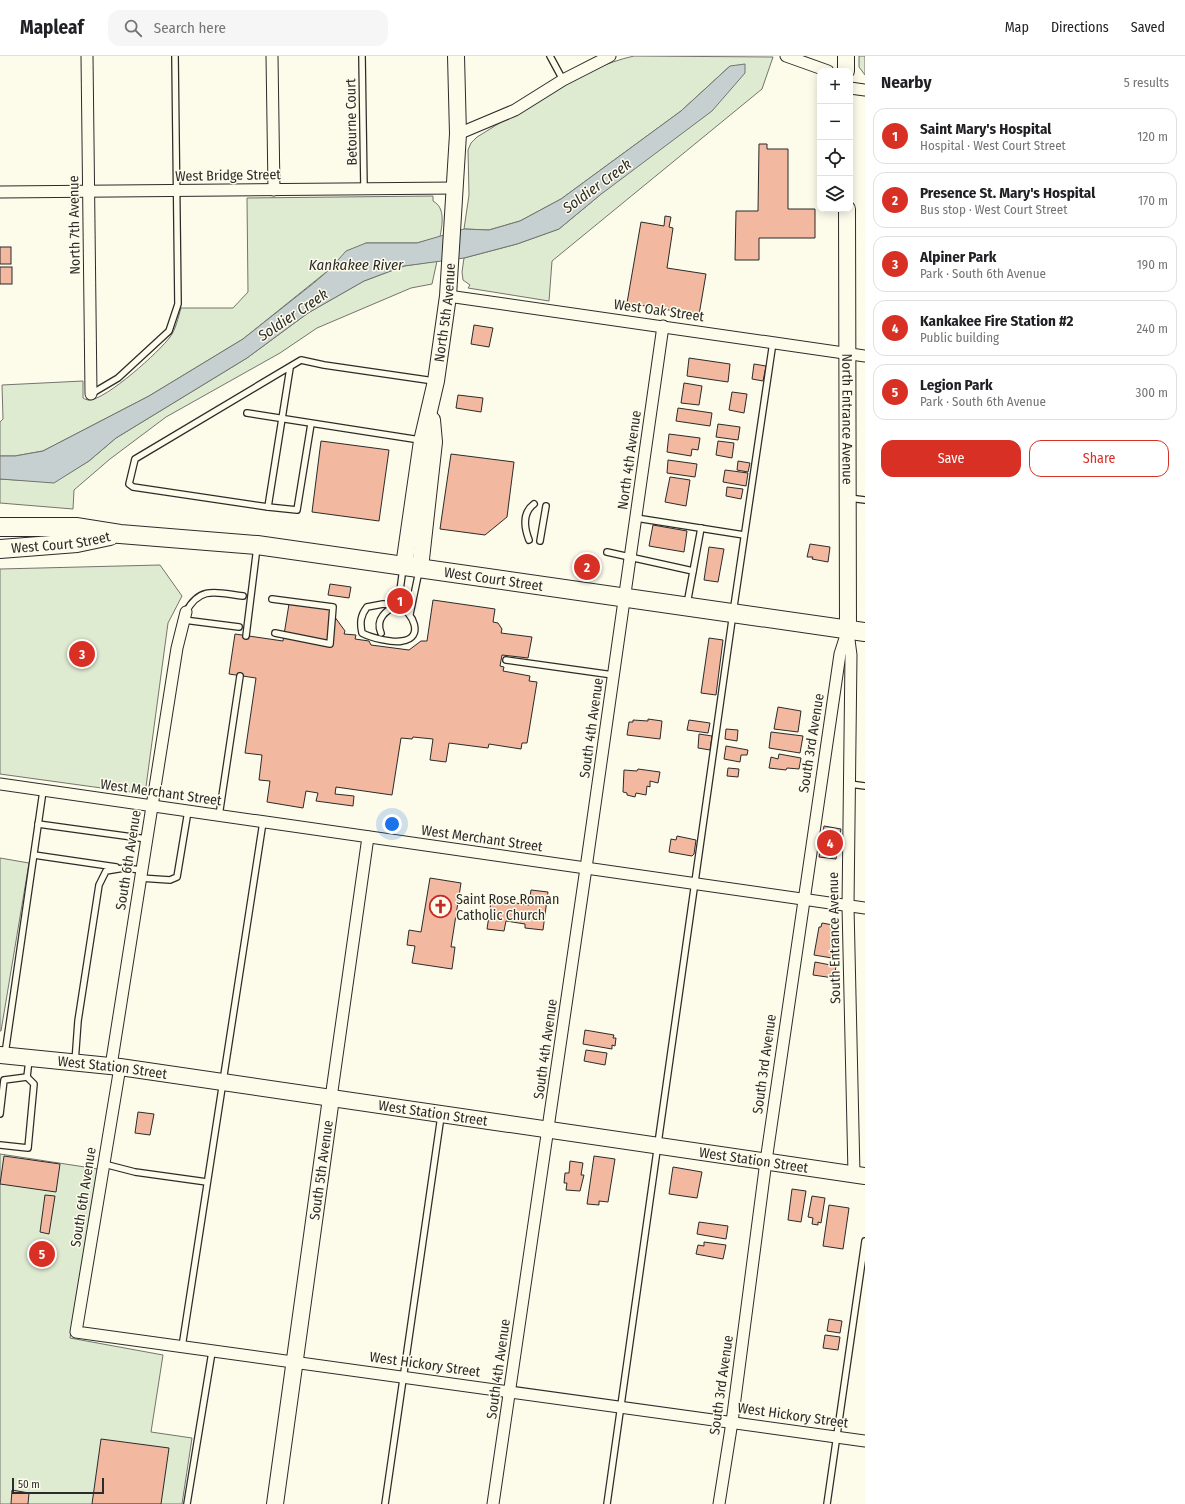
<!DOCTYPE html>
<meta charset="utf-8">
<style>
body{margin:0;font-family:"Fira Sans Condensed",sans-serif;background:#f6f6f6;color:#202124}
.controls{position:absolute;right:12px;top:12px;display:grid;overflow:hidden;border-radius:8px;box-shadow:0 2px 10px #0003}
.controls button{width:36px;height:36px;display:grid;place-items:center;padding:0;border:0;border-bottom:1px solid #e0e0e0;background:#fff;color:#202124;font:20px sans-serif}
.scale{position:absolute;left:12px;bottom:10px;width:92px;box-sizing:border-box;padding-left:4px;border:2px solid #2b2b2b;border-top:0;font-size:11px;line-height:14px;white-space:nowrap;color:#2b2b2b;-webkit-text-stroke:3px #fdfbea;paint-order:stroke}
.you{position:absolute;left:392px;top:768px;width:14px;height:14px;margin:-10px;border:3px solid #fff;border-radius:50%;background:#1a73e8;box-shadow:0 0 0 6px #1a73e833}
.badge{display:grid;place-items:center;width:26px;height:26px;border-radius:50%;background:#d93025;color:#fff;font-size:13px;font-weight:700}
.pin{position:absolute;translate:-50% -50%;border:2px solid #fff;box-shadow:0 1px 4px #0006}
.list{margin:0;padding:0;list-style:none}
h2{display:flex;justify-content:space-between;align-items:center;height:52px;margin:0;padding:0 16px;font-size:17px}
h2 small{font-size:13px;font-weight:400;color:#757577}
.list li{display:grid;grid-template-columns:26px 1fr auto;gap:12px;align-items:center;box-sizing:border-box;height:56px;margin:0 8px 8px;padding:0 8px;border:1px solid #e0e0e0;border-radius:12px}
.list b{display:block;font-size:15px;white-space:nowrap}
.list p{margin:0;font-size:13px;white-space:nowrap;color:#757577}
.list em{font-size:13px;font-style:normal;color:#757577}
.actions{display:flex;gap:8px;padding:12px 16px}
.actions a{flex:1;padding:9px 0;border:1px solid #d93025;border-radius:12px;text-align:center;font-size:14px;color:#d93025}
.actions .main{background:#d93025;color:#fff}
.icon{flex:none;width:22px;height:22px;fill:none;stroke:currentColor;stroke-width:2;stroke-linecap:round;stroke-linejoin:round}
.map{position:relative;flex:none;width:865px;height:1448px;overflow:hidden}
header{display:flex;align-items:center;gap:24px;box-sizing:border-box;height:56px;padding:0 20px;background:#fff;border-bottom:1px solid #e0e0e0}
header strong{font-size:19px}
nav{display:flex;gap:22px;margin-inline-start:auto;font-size:14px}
.search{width:280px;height:36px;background:#f6f6f6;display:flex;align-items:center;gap:10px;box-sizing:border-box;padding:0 14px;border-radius:12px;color:#757577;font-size:15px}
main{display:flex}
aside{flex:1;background:#fff}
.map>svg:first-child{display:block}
</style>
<header>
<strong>Mapleaf</strong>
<div class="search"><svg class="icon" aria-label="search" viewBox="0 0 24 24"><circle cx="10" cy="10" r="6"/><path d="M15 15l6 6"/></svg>Search here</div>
<nav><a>Map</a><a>Directions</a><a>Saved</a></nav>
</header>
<main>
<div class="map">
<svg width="865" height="1448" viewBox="0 0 865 1448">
<rect width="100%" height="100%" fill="#fdfbea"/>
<!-- green -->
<g fill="#deebd1" stroke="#74746e">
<path d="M634,0L773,1L762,33L552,205L549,245L468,232L470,229L463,224L462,216L464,202L517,188L559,173L600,139L730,10L681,55L561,143L520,165L489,174L464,173L469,139L468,94L471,87L477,81C525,52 580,12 634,0Z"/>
<polygon points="859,0 865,0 865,19 859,11"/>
<path d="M433,140V145C446,152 442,169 440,181L417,187H366L330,213L243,283L149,340L43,395L15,400H0V366L3,363L2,329L83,325V342C85,343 87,344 89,344C106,344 160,295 170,281C176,273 178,262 181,252H233L248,236L247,142Z"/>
<polygon points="437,205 432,228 411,232 317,272 280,297 166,361 110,403 74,434 73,453 0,447 0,423 54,426 89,405 116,382 247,302 308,257 364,225 404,210"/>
<polygon points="160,509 182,540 168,567 145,738 0,718 0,513"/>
<polygon points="0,802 29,807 1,975 0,975"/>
<polygon points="0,1098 98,1113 70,1282 163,1299 151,1376 192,1382 182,1448 0,1448"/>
</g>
<!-- water -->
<polygon fill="#c7d0d0" stroke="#74746e" points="745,8 745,17 712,55 600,139 559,173 517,188 464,202 404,210 364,225 308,257 247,302 116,382 89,405 54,427 0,423 0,400 15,400 43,395 149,340 243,283 315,226 330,213 346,195 366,187 417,187 464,173 489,174 520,165 561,143 681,55 730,10"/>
<!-- building -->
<g fill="#f2b8a0" stroke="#2b2b2b">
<polygon points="759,88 767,88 767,93 788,93 788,153 815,153 815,182 759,182 759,204 735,204 736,155 758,155"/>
<polygon points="665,160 671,161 669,171 673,172 667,212 706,218 699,259 627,247 641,166 664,170"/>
<rect x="0" y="191" width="11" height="17"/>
<rect x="0" y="211" width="12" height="17"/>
<polygon points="474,269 493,272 489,291 471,288"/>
<polygon points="689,302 730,308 728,326 687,320"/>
<polygon points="754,308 766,310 763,325 752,323"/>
<polygon points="684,327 702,330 699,349 681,347"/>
<polygon points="732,336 747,338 744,357 729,354"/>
<polygon points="458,339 483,342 481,356 456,352"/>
<polygon points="678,352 712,357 710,370 676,365"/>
<polygon points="718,368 740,371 738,384 716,381"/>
<polygon points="669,378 700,382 698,394 692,393 691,400 667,396"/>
<polygon points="321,385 389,394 379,465 312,456"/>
<polygon points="718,385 734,387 732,402 716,399"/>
<polygon points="451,398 514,406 507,461 485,479 440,473"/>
<polygon points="668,404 697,408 695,421 667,417"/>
<polygon points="738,405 750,407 748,416 737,414"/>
<polygon points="725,414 748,417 746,430 723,426"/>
<polygon points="670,421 690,424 686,450 665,446"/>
<polygon points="727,431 743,433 741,443 726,440"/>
<polygon points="653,469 687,475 684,496 649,490"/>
<polygon points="810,488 830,491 828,506 812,503 813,501 807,501"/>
<polygon points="709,491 724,493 718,526 704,524"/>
<polygon points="330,528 351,531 349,542 328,539"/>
<polygon points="433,544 495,553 493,566 498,567 502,573 501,577 532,581 528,602 502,599 500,610 504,611 503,615 530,620 529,625 537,626 527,687 522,687 521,693 489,688 488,692 449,687 446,706 430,704 433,683 413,681 412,683 401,682 392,739 336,731 335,738 354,740 353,750 316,745 318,737 306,735 303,752 267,746 270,725 259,724 262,699 245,697 256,622 229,618 235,578 283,585 289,548 329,553 345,575 344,578 356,579 355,583 369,585 371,589 409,594 421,585 427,585"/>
<polygon points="709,582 723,584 716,639 701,637"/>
<polygon points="778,651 801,655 798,676 774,673"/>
<polygon points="648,663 662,665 660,683 627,679 629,666 633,666 633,664 648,665"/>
<polygon points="689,664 710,667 708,677 687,674"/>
<polygon points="726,673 738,674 737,685 725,683"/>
<polygon points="771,676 803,680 800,697 769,692"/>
<polygon points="699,678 712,680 710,694 698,692"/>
<polygon points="726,690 748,694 747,699 741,699 740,706 724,703"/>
<polygon points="779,698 801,702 799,713 787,712 786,714 769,712 771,701 778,703"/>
<polygon points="728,712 739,713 738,721 727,720"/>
<polygon points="638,713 660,716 658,727 650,725 650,731 647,730 646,739 636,737 635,741 627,739 627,737 623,736 624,714 637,715"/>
<polygon points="824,770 841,773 836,803 819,801"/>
<polygon points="677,780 696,784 694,798 692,800 669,796 671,783 676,784"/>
<polygon points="430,822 461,827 451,891 455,891 452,913 412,907 415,890 407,889 409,874 421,876"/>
<polygon points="531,834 548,836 543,874 525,872 525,868 506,865 504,875 487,873 492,840 509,842 509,846 529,849"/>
<polygon points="822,867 833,869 833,872 837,873 835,884 839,885 838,892 834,891 832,902 814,899 819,871 821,871"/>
<polygon points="815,906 836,910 834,922 813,919"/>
<polygon points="585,974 614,979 613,982 616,982 615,990 612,989 612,993 583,988"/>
<polygon points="586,994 607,997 605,1009 584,1005"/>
<polygon points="138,1056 154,1058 150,1079 135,1077"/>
<polygon points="4,1100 60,1108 56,1136 0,1128"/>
<polygon points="594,1100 615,1103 608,1146 599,1145 599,1149 587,1148"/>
<polygon points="570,1105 583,1107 581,1119 584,1119 580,1135 566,1134 567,1127 564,1127 565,1117 569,1117"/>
<polygon points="673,1111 702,1116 697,1142 669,1138"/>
<polygon points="792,1133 806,1135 801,1166 788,1164"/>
<polygon points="45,1139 55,1140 49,1178 40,1176"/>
<polygon points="812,1140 825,1142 821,1167 818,1166 818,1169 812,1168 813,1162 808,1161"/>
<polygon points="829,1149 849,1152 843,1193 823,1190"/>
<polygon points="699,1166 728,1170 726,1183 697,1178"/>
<polygon points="704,1186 726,1189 723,1203 696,1198 698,1189 704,1190"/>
<polygon points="829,1263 842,1265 840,1277 827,1275"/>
<polygon points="825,1279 840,1281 838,1294 823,1292"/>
<polygon points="101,1383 169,1392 161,1448 92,1448"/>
<polygon points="12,1434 29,1437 28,1448 11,1448"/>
</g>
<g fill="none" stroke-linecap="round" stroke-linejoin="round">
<defs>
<g id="lane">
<polyline points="362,0 364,132"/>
<polyline points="550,0 563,24"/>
<polyline points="290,312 268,451 133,431 129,428 135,403 301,304 324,309 434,325"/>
<polyline points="91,338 118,322 169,275 178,248 175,0"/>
<polyline points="247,357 420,384"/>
<polyline points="849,442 865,444"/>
<polyline points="268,451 297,454 311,368"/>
<polyline points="636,462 744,479"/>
<path d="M529,484C524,471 522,457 534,448"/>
<polyline points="540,485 546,450"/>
<polyline points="607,496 693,515"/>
<polyline points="272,543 333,551 330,588 275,577"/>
<polyline points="687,548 701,472"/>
<path d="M186,556C200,529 218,537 243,540"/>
<polyline points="410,558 419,515"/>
<polyline points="184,564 239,571"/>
<path d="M381,577C375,563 386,554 398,549C413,556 425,582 402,585C393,587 371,582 362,577C360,567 360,560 367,551L383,548L398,549L403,512"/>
<polyline points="246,580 257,491"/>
<polyline points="506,604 613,619"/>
<polyline points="850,728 865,730"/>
<polyline points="219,760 240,620"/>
<polyline points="38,768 147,783"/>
<polyline points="34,799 116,811"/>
<polyline points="140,822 170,824 177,821 188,755"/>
<polyline points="5,998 43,735"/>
<polyline points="75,1006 78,965 99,829 106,815 124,812 142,814"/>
<polyline points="27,1021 29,1004"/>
<polyline points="0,1058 4,1024 27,1021"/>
<polyline points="0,1089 28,1092 34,1028 27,1021"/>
<polyline points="104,1108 135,1116 207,1126"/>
<polyline points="182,1291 263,766"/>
<polyline points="187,1448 212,1296"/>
<polyline points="385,1448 441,1060"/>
<polyline points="607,1448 733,557 773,286"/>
<polyline points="827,1448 865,1185"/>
</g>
<g id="street">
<polyline points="87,0 91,338"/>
<polyline points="272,0 274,134"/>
<polyline points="786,0 828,15"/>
<polyline points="850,32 865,34"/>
<polyline points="458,78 515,54 563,24 610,0"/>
<polyline points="0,136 456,132"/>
<polyline points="448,240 865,300"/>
<polyline points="848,576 851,599 848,850 854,1118"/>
<polyline points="0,728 865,852"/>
<polyline points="111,1010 177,592 186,556"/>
<polyline points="120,1011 76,1276 865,1385"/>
<polyline points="331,1042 368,781"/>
<polyline points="493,1448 586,812 663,270"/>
<polyline points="719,1448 732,1366 766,1105 840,598 848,573"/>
</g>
<g id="secondary">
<polyline points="846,0 846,15"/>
<path id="s1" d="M847,153L848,573"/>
<path id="s2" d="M404,510L422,385L436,325L448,240L458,78L456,0"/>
<polyline points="420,512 434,386 432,364"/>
<path id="s3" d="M0,999L120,1011L865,1120"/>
<path id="s4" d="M275,1448L331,1042"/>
</g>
<g id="primary">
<path id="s5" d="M0,471H76L120,478L257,489L865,576"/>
<path id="s6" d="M0,493L77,487L110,480"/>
</g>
</defs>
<!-- lane casing -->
<use href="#lane" stroke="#2b2b2b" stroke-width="8"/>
<!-- street casing -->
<use href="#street" stroke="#2b2b2b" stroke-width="13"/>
<!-- secondary casing -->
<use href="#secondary" stroke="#2b2b2b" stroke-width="18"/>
<!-- primary casing -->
<use href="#primary" stroke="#2b2b2b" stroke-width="20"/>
<!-- lane -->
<use href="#lane" stroke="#fdfbea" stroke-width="5.5"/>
<!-- street -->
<use href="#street" stroke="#fdfbea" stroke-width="11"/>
<!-- secondary -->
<use href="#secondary" stroke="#fdfbea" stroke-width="16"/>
<!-- primary -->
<use href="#primary" stroke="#fdfbea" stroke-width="18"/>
</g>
<!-- icons -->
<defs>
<symbol id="church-ring" viewBox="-11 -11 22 22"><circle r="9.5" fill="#fdfbea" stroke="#c62828" stroke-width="1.5"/><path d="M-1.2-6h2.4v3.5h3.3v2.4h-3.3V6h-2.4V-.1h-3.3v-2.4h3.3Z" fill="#c62828"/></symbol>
</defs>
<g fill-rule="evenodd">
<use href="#church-ring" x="428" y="838" width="25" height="25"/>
</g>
<g text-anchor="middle" stroke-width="3" stroke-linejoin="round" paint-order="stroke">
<!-- street labels -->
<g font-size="14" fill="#2b2b2b" stroke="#fdfbea">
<text transform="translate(351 66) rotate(-91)" y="5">Betourne Court</text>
<text transform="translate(228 119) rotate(-1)" y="5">West Bridge Street</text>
<text transform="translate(74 169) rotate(-91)" y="5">North 7th Avenue</text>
<text transform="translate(659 254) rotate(8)" y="5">West Oak Street</text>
<text dy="5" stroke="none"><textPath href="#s2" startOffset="257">North 5th Avenue</textPath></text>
<text dy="5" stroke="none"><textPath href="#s1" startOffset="210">North Entrance Avenue</textPath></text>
<text transform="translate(629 404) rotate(-82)" y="5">North 4th Avenue</text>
<text dy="5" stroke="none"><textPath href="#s6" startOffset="61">West Court Street</textPath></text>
<text dy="5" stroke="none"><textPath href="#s5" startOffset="497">West Court Street</textPath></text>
<text transform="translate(591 672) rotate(-82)" y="5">South 4th Avenue</text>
<text transform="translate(811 687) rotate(-81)" y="5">South 3rd Avenue</text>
<text transform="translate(161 736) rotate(8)" y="5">West Merchant Street</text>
<text transform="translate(482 782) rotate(8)" y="5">West Merchant Street</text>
<text transform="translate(128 804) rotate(-81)" y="5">South 6th Avenue</text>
<text transform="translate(834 882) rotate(-91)" y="5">South Entrance Avenue</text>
<text transform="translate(545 993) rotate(-82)" y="5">South 4th Avenue</text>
<text transform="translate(764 1008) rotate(-82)" y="5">South 3rd Avenue</text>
<text dy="5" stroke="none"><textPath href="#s3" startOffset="113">West Station Street</textPath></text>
<text dy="5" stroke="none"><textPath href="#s3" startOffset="437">West Station Street</textPath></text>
<text dy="5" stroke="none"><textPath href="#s3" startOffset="761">West Station Street</textPath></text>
<text dy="5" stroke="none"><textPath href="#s4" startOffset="337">South 5th Avenue</textPath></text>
<text transform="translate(83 1141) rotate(-81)" y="5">South 6th Avenue</text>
<text transform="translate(425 1308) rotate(8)" y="5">West Hickory Street</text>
<text transform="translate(498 1313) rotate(-82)" y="5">South 4th Avenue</text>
<text transform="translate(721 1329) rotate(-82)" y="5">South 3rd Avenue</text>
<text transform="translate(793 1359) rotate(8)" y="5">West Hickory Street</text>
</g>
<!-- poi labels -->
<g font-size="14" fill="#2b2b2b" stroke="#fdfbea" text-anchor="start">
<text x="456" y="848">Saint Rose Roman<tspan x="456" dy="16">Catholic Church</tspan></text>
</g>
<!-- water labels -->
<g font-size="15" font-style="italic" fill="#2b2b2b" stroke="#fdfbea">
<text transform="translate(597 130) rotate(-36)" y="5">Soldier Creek</text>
<text x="356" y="214">Kankakee River</text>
<text transform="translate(293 259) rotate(-34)" y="5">Soldier Creek</text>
</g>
</g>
</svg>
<div class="controls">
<button>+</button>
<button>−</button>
<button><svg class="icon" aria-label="locate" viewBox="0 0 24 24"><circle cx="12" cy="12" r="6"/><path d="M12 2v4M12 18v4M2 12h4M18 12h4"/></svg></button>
<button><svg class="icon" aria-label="layers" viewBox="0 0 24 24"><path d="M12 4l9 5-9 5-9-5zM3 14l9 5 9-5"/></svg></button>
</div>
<div class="scale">50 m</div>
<div class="you"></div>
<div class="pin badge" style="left:400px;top:545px">1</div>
<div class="pin badge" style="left:587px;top:511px">2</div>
<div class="pin badge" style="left:82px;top:598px">3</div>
<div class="pin badge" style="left:830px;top:787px">4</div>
<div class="pin badge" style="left:42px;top:1198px">5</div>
</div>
<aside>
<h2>Nearby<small>5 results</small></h2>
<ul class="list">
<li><span class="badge">1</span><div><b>Saint Mary's Hospital</b><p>Hospital · West Court Street</p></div><em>120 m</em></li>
<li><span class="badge">2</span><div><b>Presence St. Mary's Hospital</b><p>Bus stop · West Court Street</p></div><em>170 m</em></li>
<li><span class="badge">3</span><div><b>Alpiner Park</b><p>Park · South 6th Avenue</p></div><em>190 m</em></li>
<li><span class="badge">4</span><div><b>Kankakee Fire Station #2</b><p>Public building</p></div><em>240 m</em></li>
<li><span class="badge">5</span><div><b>Legion Park</b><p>Park · South 6th Avenue</p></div><em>300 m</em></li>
</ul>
<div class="actions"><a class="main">Save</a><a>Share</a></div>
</aside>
</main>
